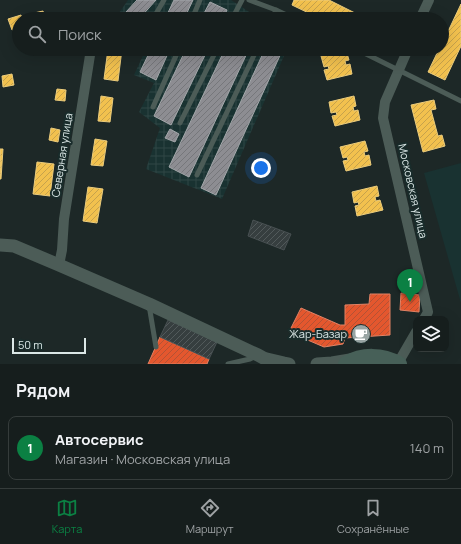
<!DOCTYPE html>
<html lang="ru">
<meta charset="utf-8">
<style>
body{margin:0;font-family:Manrope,sans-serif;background:#232b2a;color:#f1f3f6}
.controls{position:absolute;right:12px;bottom:12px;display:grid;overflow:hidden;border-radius:8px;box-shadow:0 4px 16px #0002}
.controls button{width:36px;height:36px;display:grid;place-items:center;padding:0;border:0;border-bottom:1px solid #353c3b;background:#161e1d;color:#f1f3f6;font:20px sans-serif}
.scale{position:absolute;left:12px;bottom:10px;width:74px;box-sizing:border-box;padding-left:4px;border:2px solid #dbe7e6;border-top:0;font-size:11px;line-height:14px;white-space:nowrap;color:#dbe7e6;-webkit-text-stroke:3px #192c2b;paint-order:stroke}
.you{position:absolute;left:261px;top:168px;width:14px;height:14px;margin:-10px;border:3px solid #fff;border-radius:50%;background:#1a73e8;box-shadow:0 0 0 6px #1a73e833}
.badge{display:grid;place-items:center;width:26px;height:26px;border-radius:50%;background:#0b8043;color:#fff;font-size:13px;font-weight:700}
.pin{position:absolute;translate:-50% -33px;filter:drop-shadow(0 1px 2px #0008)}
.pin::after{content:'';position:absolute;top:21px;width:14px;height:12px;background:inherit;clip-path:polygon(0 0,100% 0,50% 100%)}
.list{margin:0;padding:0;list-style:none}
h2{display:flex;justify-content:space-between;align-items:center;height:52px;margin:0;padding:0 16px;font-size:17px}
h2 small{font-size:13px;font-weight:400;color:#9ea2a4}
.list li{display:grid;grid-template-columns:26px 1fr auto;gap:12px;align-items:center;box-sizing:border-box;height:64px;margin:0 8px 8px;padding:0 8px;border:1px solid #353c3b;border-radius:8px}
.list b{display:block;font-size:15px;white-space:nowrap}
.list p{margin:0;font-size:13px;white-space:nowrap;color:#9ea2a4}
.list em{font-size:13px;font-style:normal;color:#9ea2a4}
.icon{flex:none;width:22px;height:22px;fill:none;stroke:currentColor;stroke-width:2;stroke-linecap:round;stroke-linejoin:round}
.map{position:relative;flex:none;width:461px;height:364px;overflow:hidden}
.search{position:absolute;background:#161e1d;box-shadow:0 4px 16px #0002;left:12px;right:12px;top:12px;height:44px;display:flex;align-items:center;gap:10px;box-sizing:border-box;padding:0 14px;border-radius:22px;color:#9ea2a4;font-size:15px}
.sheet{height:124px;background:#161e1d}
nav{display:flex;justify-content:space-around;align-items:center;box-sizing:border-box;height:56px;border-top:1px solid #353c3b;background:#161e1d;font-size:11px;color:#9ea2a4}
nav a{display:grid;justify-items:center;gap:2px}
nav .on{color:#0b8043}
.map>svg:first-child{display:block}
</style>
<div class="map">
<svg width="461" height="364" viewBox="0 0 461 364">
<defs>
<pattern id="industrial-grid" width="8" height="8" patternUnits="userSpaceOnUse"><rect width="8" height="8" fill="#193231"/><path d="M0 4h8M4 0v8" fill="none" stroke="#2f4645"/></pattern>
<pattern id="homes-hatch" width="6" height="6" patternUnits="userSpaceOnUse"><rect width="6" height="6" fill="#f2c14e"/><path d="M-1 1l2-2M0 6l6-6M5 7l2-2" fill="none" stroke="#c6a24c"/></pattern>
<pattern id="shops-hatch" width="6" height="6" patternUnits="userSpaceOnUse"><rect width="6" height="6" fill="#e4572e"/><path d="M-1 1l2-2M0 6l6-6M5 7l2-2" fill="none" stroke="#b35235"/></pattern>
<pattern id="industry-hatch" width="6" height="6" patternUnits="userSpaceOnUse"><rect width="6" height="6" fill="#8d8d92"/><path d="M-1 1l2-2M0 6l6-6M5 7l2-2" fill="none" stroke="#76777b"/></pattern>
<pattern id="building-hatch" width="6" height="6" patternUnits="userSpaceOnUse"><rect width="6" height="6" fill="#363e3f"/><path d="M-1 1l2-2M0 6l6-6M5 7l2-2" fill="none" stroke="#525a5b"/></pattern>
</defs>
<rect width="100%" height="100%" fill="#1d2827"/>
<!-- built -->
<polygon fill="#193231" points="461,163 461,303 424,173"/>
<!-- industrial -->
<g fill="url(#industrial-grid)">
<polygon points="128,0 231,0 260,19 128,19 119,13"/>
<polygon points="146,49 287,49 222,199 146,169 160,128 139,112 154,83 134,75"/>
</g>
<!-- homes -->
<g fill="url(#homes-hatch)" stroke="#ebcc7c">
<polygon points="294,0 329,0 367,19 321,19 292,5"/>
<polygon points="461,4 461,46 445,80 428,72 439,49 442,49 442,44"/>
<polygon points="43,11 45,19 36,19 34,13"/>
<polygon points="21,15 22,19 19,19 19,28 12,30 8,19"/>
<polygon points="108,49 122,49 118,81 104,79"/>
<polygon points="346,50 349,60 345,61 346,65 350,64 352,74 327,80 324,70 329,69 328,66 324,67 321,56"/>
<polygon points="12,74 14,85 3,87 2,76"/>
<polygon points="57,89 66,90 65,101 55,100"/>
<polygon points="101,96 113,98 110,122 98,121"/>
<polygon points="354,96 356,106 353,107 354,111 358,110 360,120 335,126 332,116 337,115 336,112 331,113 329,102"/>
<polygon points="434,100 436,109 431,110 438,136 442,135 445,146 423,152 411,105"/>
<polygon points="51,128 60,130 58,142 49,140"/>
<polygon points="95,139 107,141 103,166 91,165"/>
<polygon points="365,141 368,151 364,152 365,156 369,155 371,165 346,171 343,161 348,160 347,157 343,158 340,147"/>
<polygon points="0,149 3,149 1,179 0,179"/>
<polygon points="37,162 54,164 50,196 33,194"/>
<polygon points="377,186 379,196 375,197 376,201 380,200 383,210 357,216 355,206 359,205 358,202 354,203 352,192"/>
<polygon points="88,187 103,189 97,223 83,221"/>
</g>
<!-- shops -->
<g fill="url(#shops-hatch)" stroke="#e18265">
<polygon points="401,293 420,295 419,312 400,310"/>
<polygon points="370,294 390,294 390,335 345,338 343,344 324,347 289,332 301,308 340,325 345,325 345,305 369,304"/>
<polygon points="160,337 209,359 207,364 148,364"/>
</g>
<!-- industry -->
<g fill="url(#industry-hatch)" stroke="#a4a8ab">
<polygon points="137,0 156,0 139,19 134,19 126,12"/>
<polygon points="174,0 193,0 184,19 165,19"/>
<polygon points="210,2 227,10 223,19 201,19"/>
<polygon points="242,14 253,19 239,19"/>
<polygon points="151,49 170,49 156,80 140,72"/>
<polygon points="186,49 208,49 171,125 154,116"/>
<polygon points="225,49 249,49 189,177 169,167"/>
<polygon points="265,49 283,49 216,195 201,188"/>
<polygon points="170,129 179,134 175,142 165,138"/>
</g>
<!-- building -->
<g fill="url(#building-hatch)" stroke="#485052">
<polygon points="253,220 291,234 284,250 248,236"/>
<polygon points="168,320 217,342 209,359 160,337"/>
</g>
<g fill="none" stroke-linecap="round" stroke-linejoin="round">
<!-- service -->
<g stroke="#4c5c57" stroke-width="5">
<polyline points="249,0 276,10 295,19"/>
<polyline points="153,19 164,0"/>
<polyline points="192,19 200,0"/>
<polyline points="232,19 242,0"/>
<polyline points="272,19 276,10"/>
<polyline points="356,49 461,101"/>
<polyline points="153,107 179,49"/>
<polyline points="180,123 217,49"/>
<polyline points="197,175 257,49"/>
<polyline points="149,305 156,347"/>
<polyline points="228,364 250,359 256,356"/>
</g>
<!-- minor -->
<g stroke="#4c5c57" stroke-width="10">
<polyline points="420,19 429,0"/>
<polyline points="408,49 385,102 383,118 428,312 424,319"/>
<polyline points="59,265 62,250 64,219 91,49"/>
<polyline points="398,363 416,332"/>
</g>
<!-- tertiary -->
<g stroke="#4c5c57" stroke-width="13">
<polyline points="0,245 14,246 59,265 149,304 258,355 274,364"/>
<polyline points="267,359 284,363 289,364"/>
<polyline points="317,364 332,363 356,359"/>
</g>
<!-- primary -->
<path stroke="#476058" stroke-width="16" d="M346,364C363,354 382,355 399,364"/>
</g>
<!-- icons -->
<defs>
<symbol id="cafe-disc" viewBox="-11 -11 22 22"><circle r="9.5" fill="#98a4a3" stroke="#192c2b"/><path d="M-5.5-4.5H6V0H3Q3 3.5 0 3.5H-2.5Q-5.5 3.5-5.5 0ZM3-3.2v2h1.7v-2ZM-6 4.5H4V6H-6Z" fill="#fff"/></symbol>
</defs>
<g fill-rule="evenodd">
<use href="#cafe-disc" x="350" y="323" width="22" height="22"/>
</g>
<g text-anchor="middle" stroke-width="4" stroke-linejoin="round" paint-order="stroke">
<!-- street labels -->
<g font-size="11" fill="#dbe7e6" stroke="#192c2b">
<text transform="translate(62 155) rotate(-81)" y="4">Северная улица</text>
<text transform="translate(413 191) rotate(77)" y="4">Московская улица</text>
</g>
<!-- poi labels -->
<g font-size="11" fill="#dbe7e6" stroke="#192c2b" text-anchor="end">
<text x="347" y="338">Жар-Базар</text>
</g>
</g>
</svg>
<div class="controls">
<button><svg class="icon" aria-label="layers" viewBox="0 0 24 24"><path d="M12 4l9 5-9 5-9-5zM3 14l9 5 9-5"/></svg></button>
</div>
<div class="scale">50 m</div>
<div class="you"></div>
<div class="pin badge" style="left:410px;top:302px">1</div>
<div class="search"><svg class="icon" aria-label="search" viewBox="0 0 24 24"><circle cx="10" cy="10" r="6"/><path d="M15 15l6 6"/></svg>Поиск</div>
</div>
<section class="sheet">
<h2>Рядом<small></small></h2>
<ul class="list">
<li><span class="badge">1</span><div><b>Автосервис</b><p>Магазин · Московская улица</p></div><em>140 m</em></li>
</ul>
</section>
<nav>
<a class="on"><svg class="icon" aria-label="map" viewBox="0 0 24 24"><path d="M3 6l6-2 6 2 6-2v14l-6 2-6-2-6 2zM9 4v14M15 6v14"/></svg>Карта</a>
<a><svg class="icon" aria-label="directions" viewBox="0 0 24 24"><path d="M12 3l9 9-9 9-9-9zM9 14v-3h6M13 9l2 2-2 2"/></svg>Маршрут</a>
<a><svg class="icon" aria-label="saved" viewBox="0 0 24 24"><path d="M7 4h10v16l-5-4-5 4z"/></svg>Сохранённые</a>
</nav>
